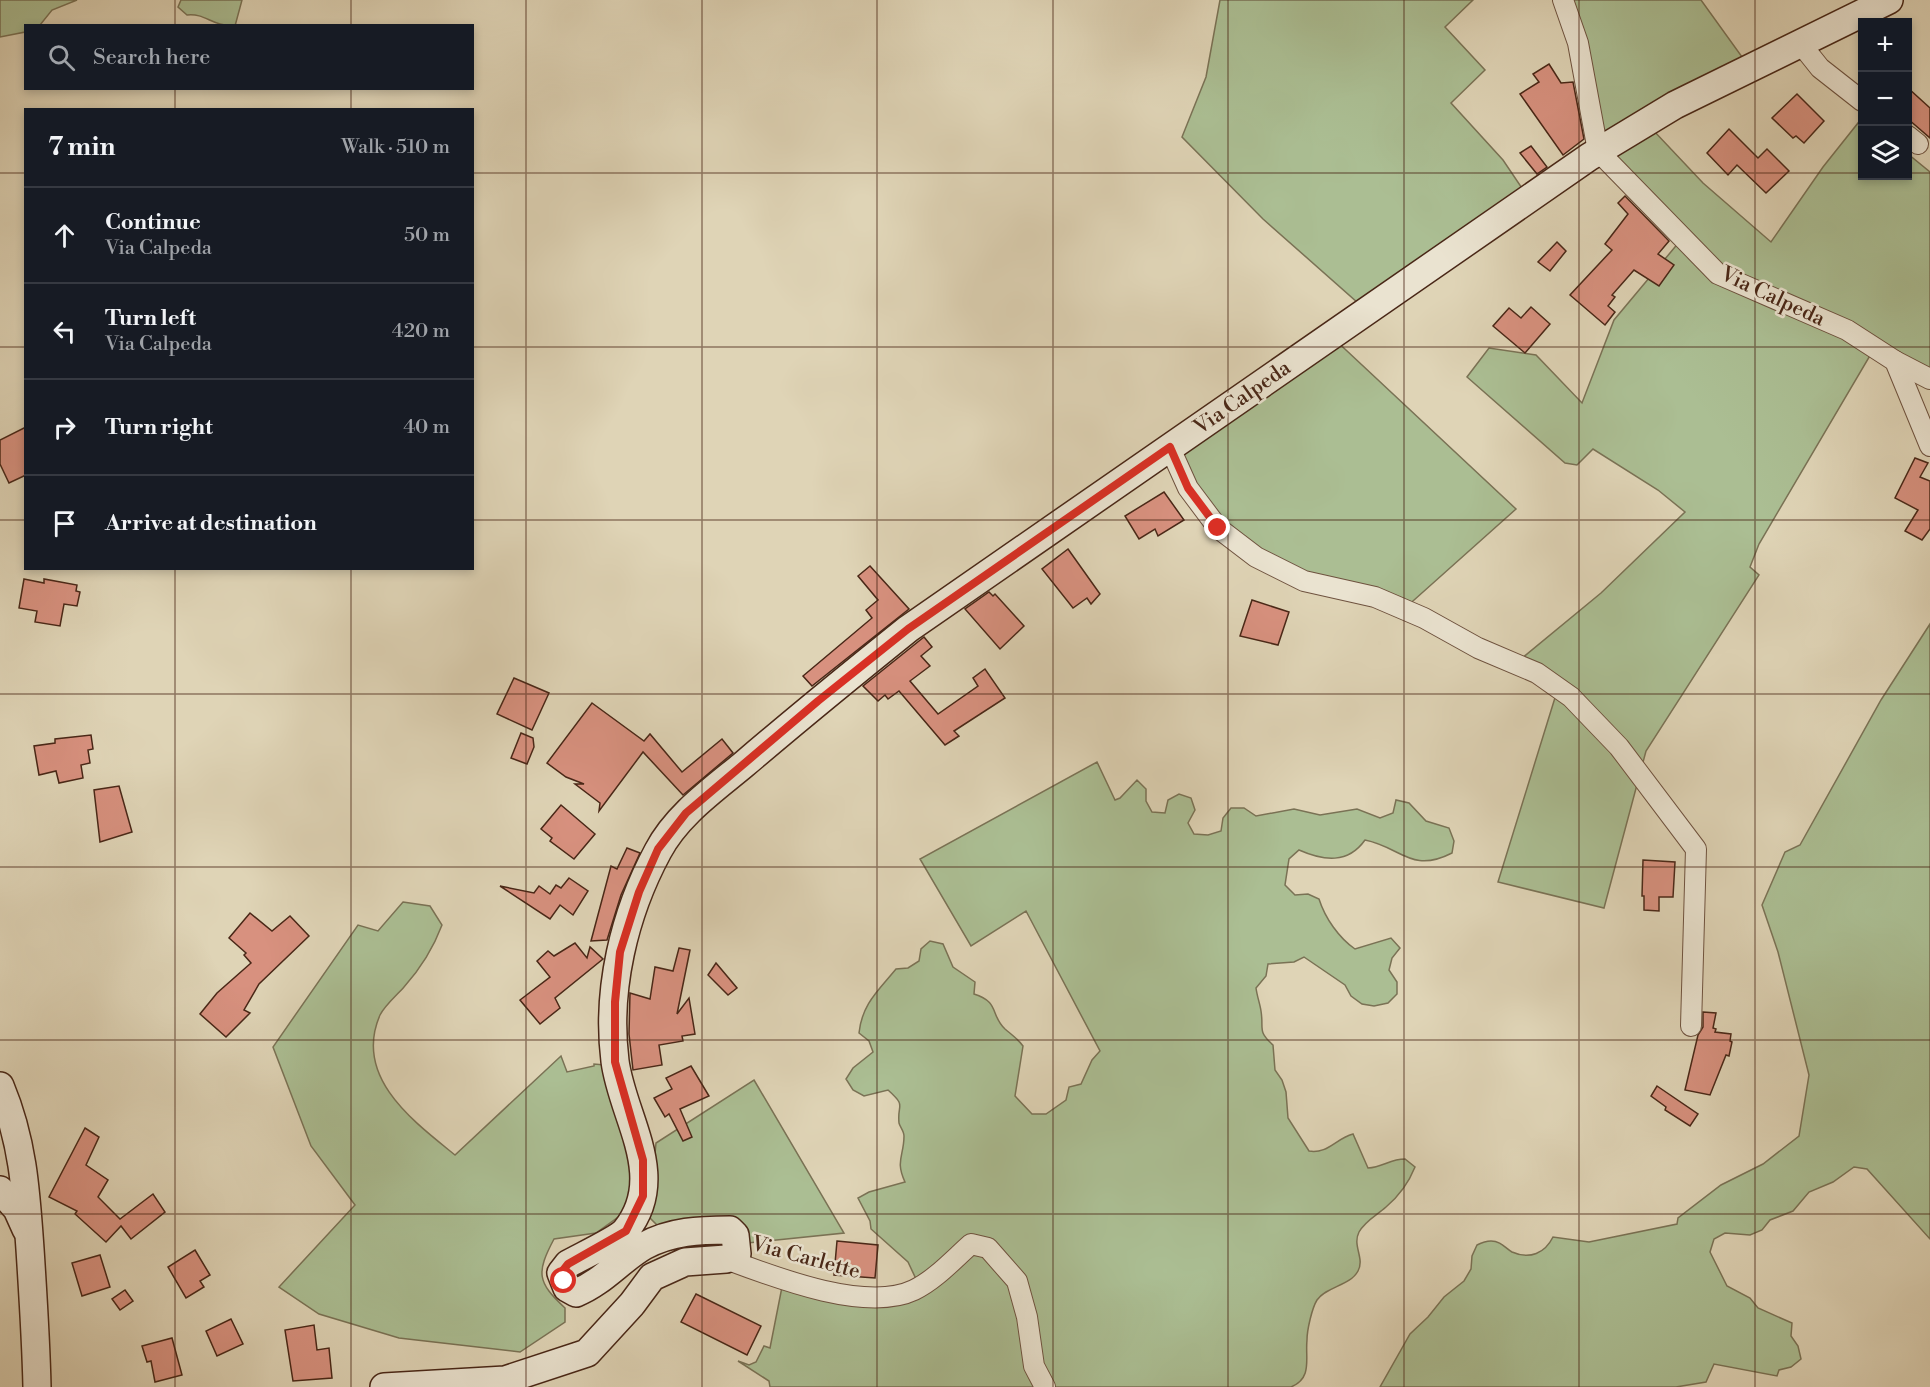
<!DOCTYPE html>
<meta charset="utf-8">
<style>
body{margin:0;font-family:"Libre Bodoni",serif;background:#20242c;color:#f1f3f6}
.controls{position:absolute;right:18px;top:18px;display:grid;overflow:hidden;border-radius:0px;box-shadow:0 3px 9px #0003}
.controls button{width:54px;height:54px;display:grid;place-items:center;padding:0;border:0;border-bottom:2px solid #363941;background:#171b24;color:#f1f3f6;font:30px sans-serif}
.stop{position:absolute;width:18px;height:18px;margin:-14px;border:4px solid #d93025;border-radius:50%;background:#fff}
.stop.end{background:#d93025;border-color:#fff;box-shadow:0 2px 6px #0008}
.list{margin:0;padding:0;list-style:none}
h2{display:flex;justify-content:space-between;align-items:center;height:78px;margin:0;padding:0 24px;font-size:26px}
h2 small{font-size:20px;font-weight:400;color:#9ea1a6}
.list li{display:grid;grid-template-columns:39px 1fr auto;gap:18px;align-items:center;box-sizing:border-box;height:96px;padding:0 24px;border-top:2px solid #363941}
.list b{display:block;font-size:22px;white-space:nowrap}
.list p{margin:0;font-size:20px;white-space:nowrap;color:#9ea1a6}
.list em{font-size:20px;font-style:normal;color:#9ea1a6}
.icon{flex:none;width:33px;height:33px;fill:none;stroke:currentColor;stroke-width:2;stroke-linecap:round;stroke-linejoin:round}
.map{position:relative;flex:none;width:1930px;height:1387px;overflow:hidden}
.search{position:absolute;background:#171b24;box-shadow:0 3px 9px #0003;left:24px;top:24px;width:450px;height:66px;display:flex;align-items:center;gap:15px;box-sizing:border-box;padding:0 21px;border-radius:0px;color:#9ea1a6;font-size:22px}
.panel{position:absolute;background:#171b24;box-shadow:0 3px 9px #0003;left:24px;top:108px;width:450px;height:462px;border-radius:0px}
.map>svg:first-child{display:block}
</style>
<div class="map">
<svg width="1930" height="1387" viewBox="0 0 1930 1387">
<rect width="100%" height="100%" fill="#dfd4b6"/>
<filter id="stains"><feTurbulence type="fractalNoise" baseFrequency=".00333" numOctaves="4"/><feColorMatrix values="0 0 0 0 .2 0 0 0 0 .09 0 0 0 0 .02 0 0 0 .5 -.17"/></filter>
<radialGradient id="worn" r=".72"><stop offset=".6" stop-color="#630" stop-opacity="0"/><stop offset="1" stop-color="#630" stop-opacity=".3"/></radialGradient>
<!-- green -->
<g fill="#abbe93" stroke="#7a7255" stroke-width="1.5">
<polygon points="0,0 77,0 52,10 40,25 26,26 25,32 0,37"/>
<path d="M181,0H242L235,26C211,26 206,13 187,15L178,7Z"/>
<polygon points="1220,0 1473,0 1445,27 1485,70 1451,103 1503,160 1530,200 1366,310 1263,219 1182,137 1206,77"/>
<polygon points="1559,0 1701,0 1750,68 1652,129 1703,183 1771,242 1823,167 1862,118 1862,176 1908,176 1908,154 1930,172 1930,379 1875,347 1759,544 1750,567 1759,575 1646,751 1604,908 1498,882 1558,688 1516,663 1601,593 1685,512 1658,490 1593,449 1577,465 1565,463 1467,377 1489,348 1536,355 1582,403 1614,320 1680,241 1599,151"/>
<polygon points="1331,336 1516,509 1404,609 1305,581 1235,537 1169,446"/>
<path d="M1930,624V1239L1867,1169L1854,1167L1833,1182L1809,1192L1793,1211L1770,1220L1762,1230L1750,1235L1725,1233L1714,1239L1710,1252L1727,1286L1750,1298L1758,1308L1792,1323L1791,1336L1798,1346L1801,1359L1791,1367L1779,1370L1777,1376L1714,1364L1706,1382L1676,1387H1380L1410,1334L1428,1317L1444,1297L1464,1281L1471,1269L1472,1256L1477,1245C1481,1243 1486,1241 1491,1241C1501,1241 1505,1248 1512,1252C1530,1260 1545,1253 1553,1237L1589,1242L1677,1224L1678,1218L1721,1185L1763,1164L1799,1136L1809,1075L1778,952L1762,905L1785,852L1800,845L1881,700Z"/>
<path d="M1097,762L1115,800L1120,798L1137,780L1146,789V801L1152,812L1165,813L1168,800L1179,794L1191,798L1195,810L1188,823L1194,834L1208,835L1221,831L1223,818L1231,808H1244L1256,816L1294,809L1320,815L1357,809L1380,818L1393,813L1396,800L1409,803L1426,821L1449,828L1454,841L1452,853C1411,874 1401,847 1365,840C1348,864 1324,861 1299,850L1289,859L1285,885L1295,895L1308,894L1319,899C1325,918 1339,938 1355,949L1391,938L1400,948L1392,958L1389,970L1397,982V994L1388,1003L1374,1006L1362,1004L1351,996L1345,985L1304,957L1294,962L1268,964L1266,976L1256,988C1257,996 1260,1004 1261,1011C1264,1029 1257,1031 1273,1045L1275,1070L1282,1080L1286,1092L1288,1118L1309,1151C1328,1154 1335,1139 1353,1134L1368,1168C1383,1167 1390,1159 1405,1159L1415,1167C1409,1182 1399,1196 1386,1207C1377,1215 1365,1221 1359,1232C1352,1246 1365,1258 1358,1271C1350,1286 1327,1286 1317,1300C1312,1308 1307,1330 1307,1340C1305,1358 1313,1378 1291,1387H770L769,1381L738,1361L749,1365L756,1362L764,1346L770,1348L782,1287L869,1304L916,1279L908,1262L871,1229L870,1221L858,1198L869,1192L905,1182C895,1161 904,1156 904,1136C904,1131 900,1127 899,1123C897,1103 907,1107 888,1090L864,1096L853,1090L846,1079L853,1068L873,1052L869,1041L859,1033C862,1004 878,991 896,969L908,968L919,961L921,949L930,941L943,944L953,967L975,982L974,994C1000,1002 990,1015 1005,1029C1012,1035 1018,1039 1023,1046L1015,1096L1032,1114H1046L1066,1100L1069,1087L1081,1084L1092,1060L1100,1051L1026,911L971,946L920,859Z"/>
<path d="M403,902L430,906L442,925C433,949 421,968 404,987C397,995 385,1005 380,1015C353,1077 413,1121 455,1155L561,1056L567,1072L594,1066V1064L616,1066L633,1190L621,1215L596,1233L554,1239C536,1273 537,1282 565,1308V1322L520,1352L399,1338L319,1314L279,1287L355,1205L311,1146L273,1047L358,925L378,931Z"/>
<polygon points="754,1080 844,1233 738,1244 660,1228 645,1213 651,1196 656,1143"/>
</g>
<!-- building -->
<g fill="#d8917f" stroke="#492717" stroke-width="1.5">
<polygon points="1549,64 1561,83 1573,82 1584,139 1563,155 1520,94 1539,82 1533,74"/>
<polygon points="1908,88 1930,108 1930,138 1908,119"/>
<polygon points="1797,94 1824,121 1804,143 1796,136 1793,138 1772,118"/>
<polygon points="1729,129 1758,158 1767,149 1789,171 1766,193 1737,165 1728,175 1707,153"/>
<polygon points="1531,146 1547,167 1537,174 1520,153"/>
<polygon points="1625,196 1669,241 1658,254 1674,265 1659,286 1634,270 1612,295 1615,297 1608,306 1615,312 1605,325 1570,295 1612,250 1605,244 1628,214 1618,203"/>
<polygon points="1557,242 1566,251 1550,271 1538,262"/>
<polygon points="1531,307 1550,324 1525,353 1493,326 1509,308 1521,318"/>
<polygon points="26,427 26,475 9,483 0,464 0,440"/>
<polygon points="1915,458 1928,463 1920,477 1930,481 1930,529 1922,540 1905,531 1918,510 1895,498"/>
<polygon points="1164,492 1184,520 1158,536 1155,529 1139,539 1125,516"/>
<polygon points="1068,549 1100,594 1091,604 1087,598 1073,608 1042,569"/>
<polygon points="870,566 909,609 812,686 803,676 872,618 866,610 878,600 858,576"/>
<polygon points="24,579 44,583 44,579 77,585 76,591 80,592 77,606 64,604 60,626 35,622 37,611 19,608"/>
<polygon points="989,592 993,596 995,594 1024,626 1000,649 965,609"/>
<polygon points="1252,600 1289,612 1278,645 1240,636"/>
<polygon points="924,637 932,647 921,656 930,666 910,681 938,714 978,686 973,678 985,669 1005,698 954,731 959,736 945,745 899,691 888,699 885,695 878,701 863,686"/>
<polygon points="514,678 549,693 532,730 497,714"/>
<polygon points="592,703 644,741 650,734 682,772 722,739 733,753 683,795 643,752 599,811 600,803 575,784 584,784 566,777 547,763"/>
<polygon points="521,733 533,738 534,747 527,764 511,758"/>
<polygon points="91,735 93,749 88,750 90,763 81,765 83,778 59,783 56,771 39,775 34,746 55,743 55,739"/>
<polygon points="119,786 132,832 100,842 94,790"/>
<polygon points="561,805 595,834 574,859 550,841 552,838 541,829"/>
<polygon points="627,848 640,853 621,895 607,940 591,941 611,866 617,869"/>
<polygon points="1643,860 1675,862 1673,897 1659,897 1659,911 1644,910 1644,896 1642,896"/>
<polygon points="569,878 588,891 573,915 560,905 550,919 500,886 534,893 539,886 550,894 556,885 561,888"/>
<polygon points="250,913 272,931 290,916 309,936 259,984 244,1010 250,1013 226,1037 200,1014 217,993 251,963 244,955 246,953 229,938"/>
<polygon points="575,943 587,958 590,947 603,959 555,998 560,1008 540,1024 520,1000 550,977 537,961 548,951 554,956"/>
<polygon points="679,948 690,950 677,1014 689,998 695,1034 682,1036 683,1041 659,1045 662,1065 633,1070 629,1034 630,993 650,999 655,967 673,971"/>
<polygon points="716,963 737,988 728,995 708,975"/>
<polygon points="1703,1012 1716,1013 1713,1028 1716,1029 1715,1032 1731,1034 1730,1041 1732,1042 1729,1056 1726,1055 1710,1095 1685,1090 1698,1035 1703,1027"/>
<polygon points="691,1066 709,1096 680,1109 692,1137 683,1141 669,1114 665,1117 654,1098 672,1089 666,1078"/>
<polygon points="1657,1086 1698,1114 1690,1126 1665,1110 1666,1107 1651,1096"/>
<polygon points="85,1128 99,1137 86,1165 108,1180 98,1197 120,1219 153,1194 165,1212 131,1239 121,1226 106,1242 75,1214 77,1211 49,1197"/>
<polygon points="837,1241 878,1245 875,1278 834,1275"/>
<polygon points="195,1250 210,1275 200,1281 204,1287 186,1298 168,1267"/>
<polygon points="100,1255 110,1287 82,1296 72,1263"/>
<polygon points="125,1290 133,1301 120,1310 112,1299"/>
<polygon points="696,1294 761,1326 747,1355 681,1322"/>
<polygon points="231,1319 243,1344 217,1356 206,1331"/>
<polygon points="314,1325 317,1350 329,1348 332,1378 293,1381 285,1330"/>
<polygon points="172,1338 182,1375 155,1382 151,1361 147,1362 142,1346"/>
</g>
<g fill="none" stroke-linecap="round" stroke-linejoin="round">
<defs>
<g id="street">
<polyline points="1563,0 1578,43 1598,151 1718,274 1847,330 1895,361 1930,446"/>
<polyline points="1800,43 1820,68 1862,101"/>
<polyline points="1908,136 1918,144"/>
<polyline points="1895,361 1930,379"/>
<polyline points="1170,448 1188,488 1218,528 1256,557 1304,581 1375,597 1424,618 1478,648 1537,673 1571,697 1619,747 1696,849 1691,1026"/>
<path d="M726,1259C774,1277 866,1313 914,1290C935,1280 954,1259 971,1244L988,1248L1017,1281L1027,1317L1034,1366L1045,1387"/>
</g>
<g id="secondary">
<path d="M0,1086C23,1141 26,1191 30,1249C33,1295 36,1341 37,1387"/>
<polyline points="0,1190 17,1209 26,1229"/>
<path d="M384,1387L505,1380L587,1353L632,1304L652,1277L685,1262L726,1259L737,1254L735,1235L730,1230C700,1230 671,1231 644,1246C620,1260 603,1282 576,1293L567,1288L561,1273L568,1264C580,1257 619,1239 626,1230C669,1176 622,1117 615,1061C606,990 624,914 658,851C677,815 713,790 743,765C797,719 852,674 908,629L1589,157L1675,105L1889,0"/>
</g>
</defs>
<!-- street casing -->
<use href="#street" stroke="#6e523f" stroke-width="22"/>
<!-- secondary casing -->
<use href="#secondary" stroke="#492717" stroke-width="30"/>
<!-- street -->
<use href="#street" stroke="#eae3d0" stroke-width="20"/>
<!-- secondary -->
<use href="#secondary" stroke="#eae3d0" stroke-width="27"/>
</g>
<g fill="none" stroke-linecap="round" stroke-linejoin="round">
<!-- route -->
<polyline stroke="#d93025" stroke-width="8" points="564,1281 561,1273 568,1264 626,1231 643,1196 643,1160 615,1062 615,1002 620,952 639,892 658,849 686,813 818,701 908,629 1170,447 1188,488 1218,528"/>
</g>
<!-- grid -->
<path fill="none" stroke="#492717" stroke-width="1.5" stroke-opacity="0.55" d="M175,0V26M351,0V26M526,0V1387M702,0V1387M877,0V1387M1053,0V1387M1228,0V1387M1404,0V1387M1579,0V1387M1755,0V1387M175,88V110M351,88V110M0,173H26M472,173H1862M1908,173H1930M0,347H26M472,347H1930M0,520H26M472,520H1930M175,568V1387M351,568V1387M0,694H1930M0,867H1930M0,1040H1930M0,1214H1930"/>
<g text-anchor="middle" stroke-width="5" stroke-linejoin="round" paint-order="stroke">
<!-- street labels -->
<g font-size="21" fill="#492717" stroke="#eae3d0">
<text transform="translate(1773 296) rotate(25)" y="7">Via Calpeda</text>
<text transform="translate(1242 397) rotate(-35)" y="7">Via Calpeda</text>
<text transform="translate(806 1257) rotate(15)" y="7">Via Carlette</text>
</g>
</g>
<rect width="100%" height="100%" filter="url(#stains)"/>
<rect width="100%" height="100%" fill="url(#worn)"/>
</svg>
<div class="controls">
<button>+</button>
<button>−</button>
<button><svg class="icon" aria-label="layers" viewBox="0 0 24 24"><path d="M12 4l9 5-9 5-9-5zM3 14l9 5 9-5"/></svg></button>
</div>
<div class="stop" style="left:564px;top:1281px"></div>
<div class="stop end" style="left:1218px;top:528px"></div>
<div class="search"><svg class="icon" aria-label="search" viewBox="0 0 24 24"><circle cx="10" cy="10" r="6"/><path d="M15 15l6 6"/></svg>Search here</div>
<section class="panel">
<h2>7 min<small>Walk · 510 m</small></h2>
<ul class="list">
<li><svg class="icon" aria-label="ahead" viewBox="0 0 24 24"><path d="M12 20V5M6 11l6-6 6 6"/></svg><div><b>Continue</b><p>Via Calpeda</p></div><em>50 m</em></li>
<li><svg class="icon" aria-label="left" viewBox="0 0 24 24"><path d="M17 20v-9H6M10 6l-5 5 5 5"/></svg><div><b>Turn left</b><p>Via Calpeda</p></div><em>420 m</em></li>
<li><svg class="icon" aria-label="right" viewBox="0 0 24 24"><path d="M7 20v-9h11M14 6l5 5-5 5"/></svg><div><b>Turn right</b></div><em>40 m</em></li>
<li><svg class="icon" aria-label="arrive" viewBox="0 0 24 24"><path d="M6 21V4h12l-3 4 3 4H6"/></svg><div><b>Arrive at destination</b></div></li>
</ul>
</section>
</div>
